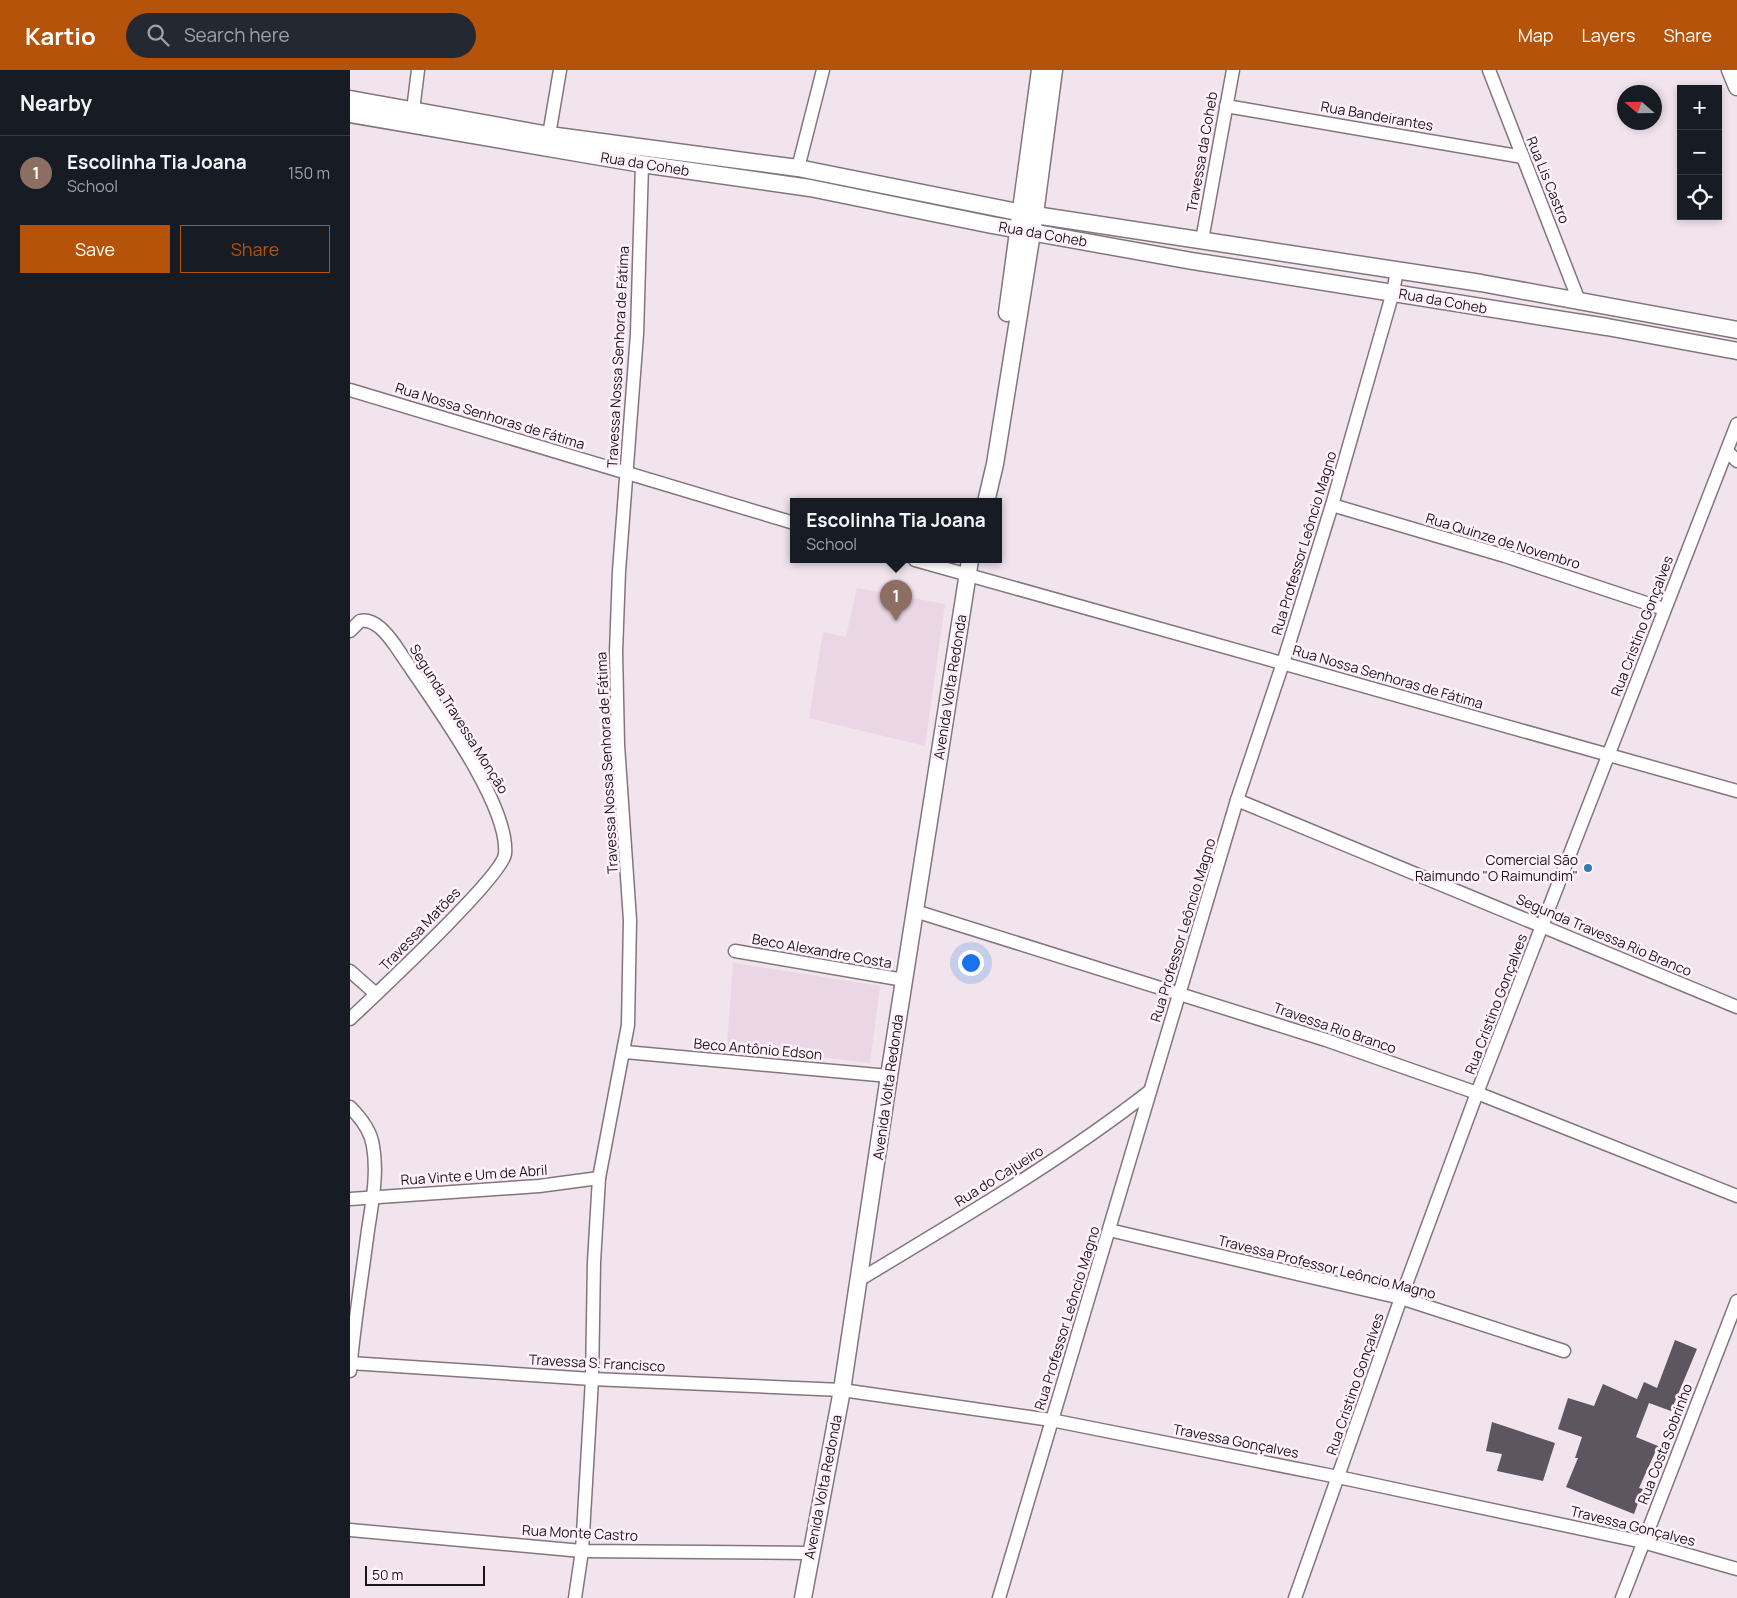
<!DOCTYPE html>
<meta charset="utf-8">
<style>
body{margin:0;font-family:Manrope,sans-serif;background:#242831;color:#f1f3f6}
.controls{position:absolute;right:15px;top:15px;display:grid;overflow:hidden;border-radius:0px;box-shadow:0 2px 8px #0003}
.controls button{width:45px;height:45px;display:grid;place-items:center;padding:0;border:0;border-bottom:1px solid #363941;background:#171b24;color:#f1f3f6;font:25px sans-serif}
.compass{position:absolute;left:1267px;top:15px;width:45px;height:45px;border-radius:50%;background:#171b24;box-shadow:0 2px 8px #0003;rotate:290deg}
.scale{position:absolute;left:15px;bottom:12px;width:120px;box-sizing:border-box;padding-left:5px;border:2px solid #1a1518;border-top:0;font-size:14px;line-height:18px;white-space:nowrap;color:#1a1518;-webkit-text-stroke:4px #fff1fa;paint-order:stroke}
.you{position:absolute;left:620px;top:892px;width:18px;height:18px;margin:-12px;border:4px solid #fff;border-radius:50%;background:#1a73e8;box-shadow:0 0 0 8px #1a73e833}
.badge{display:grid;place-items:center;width:32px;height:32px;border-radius:50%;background:#b45309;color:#fff;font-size:16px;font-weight:700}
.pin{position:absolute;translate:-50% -41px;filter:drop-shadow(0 1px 2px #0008)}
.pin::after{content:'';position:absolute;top:26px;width:18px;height:15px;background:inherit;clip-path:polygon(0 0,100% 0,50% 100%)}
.popup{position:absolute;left:440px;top:428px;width:212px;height:65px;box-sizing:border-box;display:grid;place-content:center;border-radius:0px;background:#171b24;filter:drop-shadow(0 1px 4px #0005);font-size:16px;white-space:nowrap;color:#9ea1a6}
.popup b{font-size:19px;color:#f1f3f6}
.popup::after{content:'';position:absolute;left:50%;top:100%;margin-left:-10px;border:10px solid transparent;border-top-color:#171b24}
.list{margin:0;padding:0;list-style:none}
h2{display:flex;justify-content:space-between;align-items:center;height:65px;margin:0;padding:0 20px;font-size:21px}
h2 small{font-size:16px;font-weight:400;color:#9ea1a6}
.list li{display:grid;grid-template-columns:32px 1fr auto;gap:15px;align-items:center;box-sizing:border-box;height:75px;padding:0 20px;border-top:1px solid #363941}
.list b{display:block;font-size:19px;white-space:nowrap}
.list p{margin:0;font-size:16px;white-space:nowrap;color:#9ea1a6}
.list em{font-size:16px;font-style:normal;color:#9ea1a6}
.actions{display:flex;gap:10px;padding:15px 20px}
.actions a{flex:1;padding:11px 0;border:1px solid #b45309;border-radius:0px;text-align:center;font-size:18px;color:#b45309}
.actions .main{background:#b45309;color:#fff}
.icon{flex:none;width:28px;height:28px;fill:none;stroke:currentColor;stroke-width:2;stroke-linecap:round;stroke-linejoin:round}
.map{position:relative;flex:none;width:1387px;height:1528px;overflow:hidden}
header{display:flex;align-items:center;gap:30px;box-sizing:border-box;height:70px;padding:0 25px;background:#b45309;color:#fff}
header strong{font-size:24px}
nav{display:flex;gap:28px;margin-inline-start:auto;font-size:18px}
.search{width:350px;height:45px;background:#242831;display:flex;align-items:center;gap:12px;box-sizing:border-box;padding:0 18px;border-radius:28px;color:#9ea1a6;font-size:19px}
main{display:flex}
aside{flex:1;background:#171b24}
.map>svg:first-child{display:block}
</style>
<header>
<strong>Kartio</strong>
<div class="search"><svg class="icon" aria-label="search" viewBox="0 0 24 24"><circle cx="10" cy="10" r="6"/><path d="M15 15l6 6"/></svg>Search here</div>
<nav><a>Map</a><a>Layers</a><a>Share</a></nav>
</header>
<main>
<aside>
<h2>Nearby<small></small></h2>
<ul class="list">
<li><span class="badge" style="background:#8d6e63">1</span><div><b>Escolinha Tia Joana</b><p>School</p></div><em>150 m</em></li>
</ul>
<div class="actions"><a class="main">Save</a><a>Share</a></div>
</aside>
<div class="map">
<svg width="1387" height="1528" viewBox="0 0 1387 1528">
<rect width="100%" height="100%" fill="#f1e4ed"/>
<!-- built -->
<g fill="#ead6e4">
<polygon points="507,518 595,534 575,676 459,648 473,562 496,567"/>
<polygon points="383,893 530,916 520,993 377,976"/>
</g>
<!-- building -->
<g fill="#5d555f">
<polygon points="1325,1270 1347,1279 1321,1341 1299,1333 1286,1367 1308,1376 1289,1418 1293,1419 1284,1444 1216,1417 1228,1388 1225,1388 1232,1367 1208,1359 1218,1328 1244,1336 1253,1314 1287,1329 1294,1312 1307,1318"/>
<polygon points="1142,1352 1205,1373 1193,1411 1147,1401 1152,1384 1136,1381"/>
</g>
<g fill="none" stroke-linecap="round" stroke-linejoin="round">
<defs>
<g id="minor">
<polyline points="1139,0 1229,231"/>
<polyline points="876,36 1173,87"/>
<polyline points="63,40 68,0"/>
<polyline points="199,65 210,0"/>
<polyline points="448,98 473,0"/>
<polyline points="852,170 883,0"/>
<polyline points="0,320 444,453"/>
<polyline points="1377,381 1387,391"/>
<polyline points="982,435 1155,486 1314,539"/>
<polyline points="565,490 1387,721"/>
<path d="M0,561L10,551C25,548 37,564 45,575C75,621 160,732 155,784C152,807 24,926 0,949"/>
<polyline points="887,730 1387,937"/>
<polyline points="565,841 976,970 1127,1023 1387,1126"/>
<polyline points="385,881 554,910"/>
<polyline points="0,901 26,924"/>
<polyline points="275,982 539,1006"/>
<path d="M0,1037C11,1048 21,1061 23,1076C28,1103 22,1134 18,1160C12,1207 4,1254 0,1301"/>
<polyline points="0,1129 189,1116 249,1108"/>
<polyline points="759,1160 1051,1228 1214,1281"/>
<path d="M509,1210C608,1150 709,1092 800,1021"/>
<polyline points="0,1293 242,1309 492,1320 701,1350 988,1407 1293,1472 1387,1499"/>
<polyline points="0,1460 232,1481 460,1483"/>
<polyline points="225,1528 232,1481 242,1309 244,1192 249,1108 278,955 280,850 268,675 266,582 269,501 287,264 292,94"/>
<polyline points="649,1528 887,730 933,593 982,435 1043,222 1047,201"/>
<polyline points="945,1528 1051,1228 1127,1023 1387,354"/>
<polyline points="1272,1528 1387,1231"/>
</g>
<g id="tertiary">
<polyline points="1380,0 1387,17"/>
<polyline points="0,29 199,65 448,98 672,143 1131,213 1387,260"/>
<polyline points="0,44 292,94 460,118 642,155 842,191 1257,257 1387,281"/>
<polyline points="657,243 690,0"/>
<polyline points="636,432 645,394 685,144 704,0"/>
<polyline points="453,1528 492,1320 539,1006 620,490"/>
</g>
</defs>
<!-- minor casing -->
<use href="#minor" stroke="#82767e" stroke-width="15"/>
<!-- tertiary casing -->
<use href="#tertiary" stroke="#82767e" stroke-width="19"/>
<!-- minor -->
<use href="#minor" stroke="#fff" stroke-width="12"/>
<!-- tertiary -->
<use href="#tertiary" stroke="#fff" stroke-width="16"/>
</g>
<!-- markers -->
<circle fill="#307eb0" stroke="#fff1fa" stroke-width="2" cx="1238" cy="798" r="5"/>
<g text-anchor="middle" stroke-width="5" stroke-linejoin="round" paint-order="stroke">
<!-- street labels -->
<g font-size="14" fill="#1a1518" stroke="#fff1fa">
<text transform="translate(1027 46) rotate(10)" y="5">Rua Bandeirantes</text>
<text transform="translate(852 82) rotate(-80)" y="5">Travessa da Coheb</text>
<text transform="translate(295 94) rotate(9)" y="5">Rua da Coheb</text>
<text transform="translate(1198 110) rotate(68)" y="5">Rua Lis Castro</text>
<text transform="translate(693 164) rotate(10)" y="5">Rua da Coheb</text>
<text transform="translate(1093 231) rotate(10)" y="5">Rua da Coheb</text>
<text transform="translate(268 287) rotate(-87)" y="5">Travessa Nossa Senhora de Fátima</text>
<text transform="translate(140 346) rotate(17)" y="5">Rua Nossa Senhoras de Fátima</text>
<text transform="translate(1153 471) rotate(17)" y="5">Rua Quinze de Novembro</text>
<text transform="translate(954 473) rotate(-73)" y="5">Rua Professor Leôncio Magno</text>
<text transform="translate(1292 556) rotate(-69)" y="5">Rua Cristino Gonçalves</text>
<text transform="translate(1038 607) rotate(16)" y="5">Rua Nossa Senhoras de Fátima</text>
<text transform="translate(600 617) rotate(-81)" y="5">Avenida Volta Redonda</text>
<text transform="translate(109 649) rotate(58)" y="5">Segunda Travessa Monção</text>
<text transform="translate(257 693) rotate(-93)" y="5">Travessa Nossa Senhora de Fátima</text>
<text transform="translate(70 859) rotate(-46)" y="5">Travessa Matões</text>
<text transform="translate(833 860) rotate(-73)" y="5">Rua Professor Leôncio Magno</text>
<text transform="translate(1254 865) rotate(23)" y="5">Segunda Travessa Rio Branco</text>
<text transform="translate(472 881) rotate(10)" y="5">Beco Alexandre Costa</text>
<text transform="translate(1146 934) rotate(-69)" y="5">Rua Cristino Gonçalves</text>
<text transform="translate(985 958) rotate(19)" y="5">Travessa Rio Branco</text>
<text transform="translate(408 979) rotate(5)" y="5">Beco Antônio Edson</text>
<text transform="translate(538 1017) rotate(-82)" y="5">Avenida Volta Redonda</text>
<text transform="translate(124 1105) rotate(-4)" y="5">Rua Vinte e Um de Abril</text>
<text transform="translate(649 1106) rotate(-32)" y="5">Rua do Cajueiro</text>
<text transform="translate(977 1197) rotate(14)" y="5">Travessa Professor Leôncio Magno</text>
<text transform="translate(717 1248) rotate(-73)" y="5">Rua Professor Leôncio Magno</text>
<text transform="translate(247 1293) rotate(3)" y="5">Travessa S. Francisco</text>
<text transform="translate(1005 1314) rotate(-71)" y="5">Rua Cristino Gonçalves</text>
<text transform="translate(886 1371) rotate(11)" y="5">Travessa Gonçalves</text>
<text transform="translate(1315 1374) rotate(-69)" y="5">Rua Costa Sobrinho</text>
<text transform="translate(473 1417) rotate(-79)" y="5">Avenida Volta Redonda</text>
<text transform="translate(1283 1456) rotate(14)" y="5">Travessa Gonçalves</text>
<text transform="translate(230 1463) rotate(3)" y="5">Rua Monte Castro</text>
</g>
<!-- poi labels -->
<g font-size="14" fill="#1a1518" stroke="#fff1fa" text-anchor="end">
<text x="1228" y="795">Comercial São<tspan x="1228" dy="16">Raimundo "O Raimundim"</tspan></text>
</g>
</g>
</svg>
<div class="controls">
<button>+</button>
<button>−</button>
<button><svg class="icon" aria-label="locate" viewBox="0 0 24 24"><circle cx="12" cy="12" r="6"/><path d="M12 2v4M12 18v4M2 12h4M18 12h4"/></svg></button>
</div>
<svg class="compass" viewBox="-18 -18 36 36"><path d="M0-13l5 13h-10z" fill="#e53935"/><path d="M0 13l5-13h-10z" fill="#9ea1a6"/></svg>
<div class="scale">50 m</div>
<div class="you"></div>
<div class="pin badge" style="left:546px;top:551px;background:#8d6e63">1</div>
<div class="popup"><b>Escolinha Tia Joana</b>School</div>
</div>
</main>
